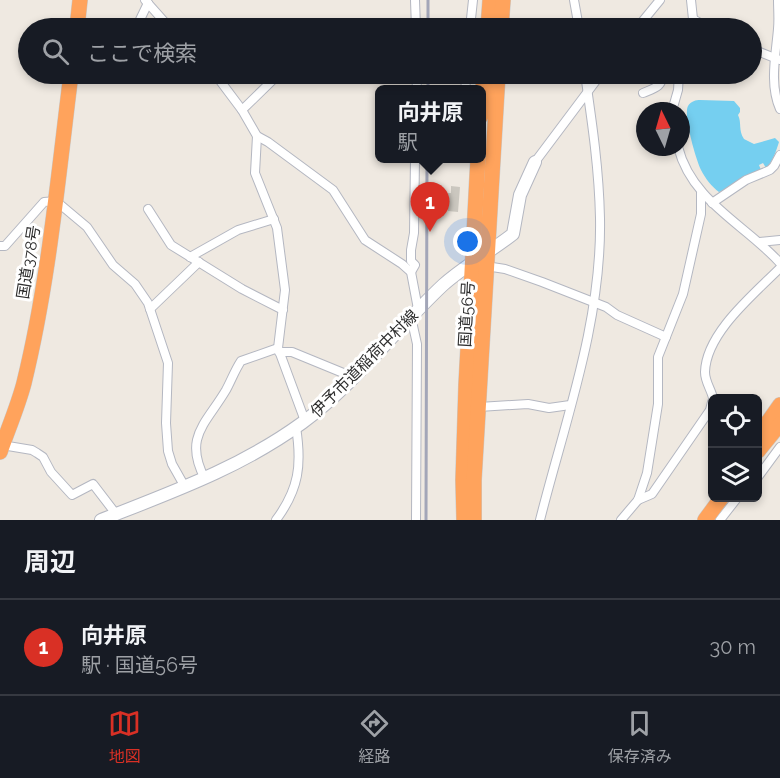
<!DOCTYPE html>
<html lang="ja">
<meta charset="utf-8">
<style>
body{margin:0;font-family:Raleway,"Noto Sans JP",sans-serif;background:#20242c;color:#f1f3f6}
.controls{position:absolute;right:18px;bottom:18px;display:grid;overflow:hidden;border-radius:9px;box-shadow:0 3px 9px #0003}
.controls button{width:54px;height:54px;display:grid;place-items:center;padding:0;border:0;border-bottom:2px solid #363941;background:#171b24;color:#f1f3f6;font:30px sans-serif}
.compass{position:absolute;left:636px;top:102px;width:54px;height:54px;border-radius:50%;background:#171b24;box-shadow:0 3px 9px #0003;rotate:355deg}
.you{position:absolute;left:468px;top:242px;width:21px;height:21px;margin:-15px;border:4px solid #fff;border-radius:50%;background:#1a73e8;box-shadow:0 0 0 9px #1a73e833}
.badge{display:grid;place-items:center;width:39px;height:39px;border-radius:50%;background:#d93025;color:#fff;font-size:20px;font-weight:700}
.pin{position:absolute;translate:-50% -50px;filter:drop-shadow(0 2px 3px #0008)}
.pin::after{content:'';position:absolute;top:32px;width:21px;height:18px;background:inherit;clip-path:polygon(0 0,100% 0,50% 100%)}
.popup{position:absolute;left:375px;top:85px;width:111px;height:78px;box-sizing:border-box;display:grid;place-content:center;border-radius:9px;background:#171b24;filter:drop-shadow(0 2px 4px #0005);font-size:20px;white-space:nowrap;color:#9ea1a6}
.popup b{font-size:22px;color:#f1f3f6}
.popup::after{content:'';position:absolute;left:50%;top:100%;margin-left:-12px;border:12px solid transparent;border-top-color:#171b24}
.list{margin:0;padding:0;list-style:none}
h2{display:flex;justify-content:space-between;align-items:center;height:78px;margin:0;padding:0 24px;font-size:26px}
h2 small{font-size:20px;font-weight:400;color:#9ea1a6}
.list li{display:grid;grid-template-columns:39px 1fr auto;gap:18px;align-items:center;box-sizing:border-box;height:96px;padding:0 24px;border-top:2px solid #363941}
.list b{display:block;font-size:22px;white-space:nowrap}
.list p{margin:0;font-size:20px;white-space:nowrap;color:#9ea1a6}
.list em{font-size:20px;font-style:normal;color:#9ea1a6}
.icon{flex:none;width:33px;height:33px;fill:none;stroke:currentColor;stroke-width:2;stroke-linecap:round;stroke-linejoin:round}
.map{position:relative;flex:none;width:780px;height:520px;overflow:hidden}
.search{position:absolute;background:#171b24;box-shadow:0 3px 9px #0003;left:18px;right:18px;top:18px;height:66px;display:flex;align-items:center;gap:15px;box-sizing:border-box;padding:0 21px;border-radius:33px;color:#9ea1a6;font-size:22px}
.sheet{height:174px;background:#171b24}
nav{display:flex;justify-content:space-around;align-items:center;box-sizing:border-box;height:84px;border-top:2px solid #363941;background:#171b24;font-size:16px;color:#9ea1a6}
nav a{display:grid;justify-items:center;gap:3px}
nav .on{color:#d93025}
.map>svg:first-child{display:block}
</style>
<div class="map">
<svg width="780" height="520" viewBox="0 0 780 520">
<rect width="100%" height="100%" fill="#efe9e1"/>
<!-- water -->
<path fill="#75cff0" d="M700,100L734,101L740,108V112L738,115C742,123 738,130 744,139L754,144L775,138L779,142C776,151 773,162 766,168L763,163L759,165L761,170C745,175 735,187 719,192C712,187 705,178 701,170C696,160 683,115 688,106C691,101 696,100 700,100Z"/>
<!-- building -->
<polygon fill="#cbc7bf" points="451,186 460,187 458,212 448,211 448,193 451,193"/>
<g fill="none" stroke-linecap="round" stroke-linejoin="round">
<defs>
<g id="street">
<polyline points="145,0 170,28"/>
<polyline points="415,0 416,28"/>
<polyline points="574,0 579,28"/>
<path d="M778,0C778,9 779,19 778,29C776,54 769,84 780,109"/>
<polyline points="693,19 709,28"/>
<polyline points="136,28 148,3"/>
<polyline points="470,28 473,0"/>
<polyline points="637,28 660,0"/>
<polyline points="689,28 693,19 691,0"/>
<polyline points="752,49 780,60"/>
<polyline points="215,74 242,110 257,136 255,173 277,228 285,290 278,348 305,421"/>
<polyline points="416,74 417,89"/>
<polyline points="465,89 467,74"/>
<path d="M643,93C655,88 662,87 663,74"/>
<polyline points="242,110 279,74"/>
<polyline points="672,111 678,90 679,74"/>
<polyline points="257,136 268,142 333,190 365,240 402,264 411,272 418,309"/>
<path d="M678,147C692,202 745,224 780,263"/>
<polyline points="535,162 601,74"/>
<polyline points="712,203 746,180 770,170 774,166 780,155"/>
<polyline points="148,209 171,245 242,289 283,310"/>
<polyline points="760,242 780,240"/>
<polyline points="0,246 5,246 44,202 56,201 87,227 113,265 135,284 148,303 168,363 166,423 168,451 172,464 185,487"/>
<polyline points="190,257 238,230 274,219"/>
<polyline points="486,266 505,269 542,282 606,307 617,315 666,337"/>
<polyline points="411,272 415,265 411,261 411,250 414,233 415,158"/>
<polyline points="150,309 199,262"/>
<polyline points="411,317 417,344 416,520"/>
<polyline points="279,352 292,352 353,377"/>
<path d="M713,398C711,389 705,382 705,372C706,333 754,294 780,268"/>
<polyline points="479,407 528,404 549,408 570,405"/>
<polyline points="2,445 32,450 37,453 43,457 51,472 72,495 93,484 116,514"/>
<polyline points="758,477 780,447"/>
<path d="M205,479C183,437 206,424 226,390C231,381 235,370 241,361L278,348"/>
<polyline points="638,500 652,494 710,410 712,402"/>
<path d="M276,520C299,489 302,465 296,427"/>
<path d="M540,520C565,421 602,322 600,218C599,169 592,122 585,74"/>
<polyline points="621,520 638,500 647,473 658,404 658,357 683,294 701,214 701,193"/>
<polyline points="720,520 738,497"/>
</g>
<path id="secondary" d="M101,520C172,492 240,468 302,423C355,384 395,330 443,285C464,266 490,252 513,234L520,195L535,162"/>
<g id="highway">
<polyline points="77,28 80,0"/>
<polyline points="488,28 490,0"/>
<polyline points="501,28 503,0"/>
<polyline points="481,116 484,74"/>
<polyline points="758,436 780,405"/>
<polyline points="758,451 780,424"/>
<path d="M0,452C8,429 18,406 24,383C49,281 58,177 71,74"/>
<polyline points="464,520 463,480 466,385 478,158"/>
<polyline points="474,520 474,480 498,74"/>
<polyline points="705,520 722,497"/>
</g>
</defs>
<!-- street casing -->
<use href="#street" stroke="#b4b7c1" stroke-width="10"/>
<!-- secondary casing -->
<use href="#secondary" stroke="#b4b7c1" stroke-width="14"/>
<!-- highway casing -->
<use href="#highway" stroke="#c9c9c9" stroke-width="16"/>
<!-- street -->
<use href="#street" stroke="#fff" stroke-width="8"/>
<!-- secondary -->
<use href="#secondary" stroke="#fff" stroke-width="12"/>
<!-- highway -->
<use href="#highway" stroke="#ffa35c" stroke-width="15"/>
<!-- rail -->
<g stroke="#a3a6b8" stroke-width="3">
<polyline points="428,28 428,0"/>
<polyline points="428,89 428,74"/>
<polyline points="426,520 427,158"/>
</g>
</g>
<g text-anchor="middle" stroke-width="6" stroke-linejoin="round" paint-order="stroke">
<!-- street labels -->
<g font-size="16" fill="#2e2e2e" stroke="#fff">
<text transform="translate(28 262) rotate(-81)" y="6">国道378号</text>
<text transform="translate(466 314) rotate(-87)" y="6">国道56号</text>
<text transform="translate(364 363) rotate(-45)" y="6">伊予市道稲荷中村線</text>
</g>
</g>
</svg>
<div class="controls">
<button><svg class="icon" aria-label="locate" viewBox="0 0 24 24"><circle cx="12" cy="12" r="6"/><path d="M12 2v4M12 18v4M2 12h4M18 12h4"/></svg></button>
<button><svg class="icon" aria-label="layers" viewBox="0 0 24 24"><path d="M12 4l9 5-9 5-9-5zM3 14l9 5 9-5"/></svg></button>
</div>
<svg class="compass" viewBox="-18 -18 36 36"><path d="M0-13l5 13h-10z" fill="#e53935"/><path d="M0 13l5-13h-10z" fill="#9ea1a6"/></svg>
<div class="you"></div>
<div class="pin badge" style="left:430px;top:232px">1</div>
<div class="popup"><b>向井原</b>駅</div>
<div class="search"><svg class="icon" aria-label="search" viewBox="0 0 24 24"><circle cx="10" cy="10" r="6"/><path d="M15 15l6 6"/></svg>ここで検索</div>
</div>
<section class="sheet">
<h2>周辺<small></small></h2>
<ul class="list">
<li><span class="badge">1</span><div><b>向井原</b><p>駅 · 国道56号</p></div><em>30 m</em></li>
</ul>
</section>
<nav>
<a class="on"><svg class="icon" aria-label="map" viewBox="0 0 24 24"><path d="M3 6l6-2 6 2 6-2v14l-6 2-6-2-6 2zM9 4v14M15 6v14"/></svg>地図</a>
<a><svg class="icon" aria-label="directions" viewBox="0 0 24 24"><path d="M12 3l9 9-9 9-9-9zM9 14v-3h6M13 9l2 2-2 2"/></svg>経路</a>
<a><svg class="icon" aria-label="saved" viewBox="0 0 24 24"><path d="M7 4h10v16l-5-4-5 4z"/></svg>保存済み</a>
</nav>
